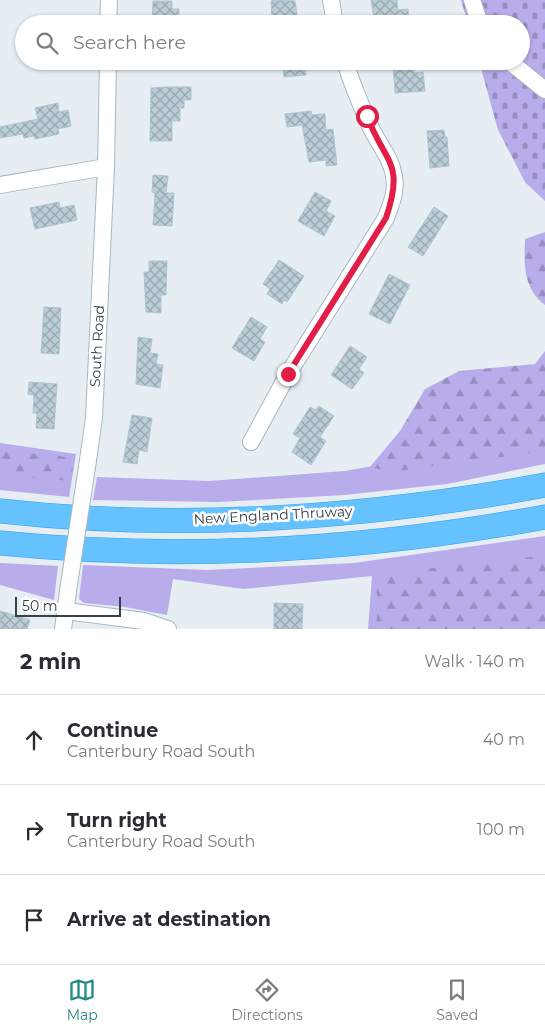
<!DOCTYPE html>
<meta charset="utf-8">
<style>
body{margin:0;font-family:Montserrat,sans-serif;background:#f2f2f3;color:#2b2b33}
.scale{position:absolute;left:15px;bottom:12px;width:106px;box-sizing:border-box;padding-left:5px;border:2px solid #354147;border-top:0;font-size:14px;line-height:18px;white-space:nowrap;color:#354147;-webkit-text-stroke:4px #fff;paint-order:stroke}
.stop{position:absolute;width:15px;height:15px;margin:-11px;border:4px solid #e11d48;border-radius:50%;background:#fff}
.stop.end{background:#e11d48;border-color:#fff;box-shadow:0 1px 5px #0008}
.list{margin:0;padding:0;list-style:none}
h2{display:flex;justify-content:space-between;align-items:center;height:65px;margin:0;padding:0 20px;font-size:21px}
h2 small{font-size:16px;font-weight:400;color:#7c7c81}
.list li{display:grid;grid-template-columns:32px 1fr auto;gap:15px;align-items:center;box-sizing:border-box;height:90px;padding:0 20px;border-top:1px solid #e1e1e2}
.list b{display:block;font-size:19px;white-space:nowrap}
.list p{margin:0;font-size:16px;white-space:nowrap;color:#7c7c81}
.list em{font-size:16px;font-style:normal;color:#7c7c81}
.icon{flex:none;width:28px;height:28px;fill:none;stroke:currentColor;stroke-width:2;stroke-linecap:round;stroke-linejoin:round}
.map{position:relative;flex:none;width:545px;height:629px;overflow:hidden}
.search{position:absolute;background:#fff;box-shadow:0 1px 4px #0004;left:15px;right:15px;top:15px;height:55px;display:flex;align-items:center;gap:12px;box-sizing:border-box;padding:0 18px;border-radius:28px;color:#7c7c81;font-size:19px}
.sheet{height:335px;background:#fff}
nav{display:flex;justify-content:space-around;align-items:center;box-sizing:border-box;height:70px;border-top:1px solid #e1e1e2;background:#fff;font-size:14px;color:#7c7c81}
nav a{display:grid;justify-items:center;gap:2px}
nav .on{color:#208a83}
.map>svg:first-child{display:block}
</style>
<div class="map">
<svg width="545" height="629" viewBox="0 0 545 629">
<defs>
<pattern id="forest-firs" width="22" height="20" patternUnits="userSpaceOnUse" patternTransform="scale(1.25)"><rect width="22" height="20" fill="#b8acea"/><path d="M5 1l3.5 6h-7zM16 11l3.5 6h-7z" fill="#968ebf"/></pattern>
<pattern id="cemetery-stones" width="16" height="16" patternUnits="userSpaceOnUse" patternTransform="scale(1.25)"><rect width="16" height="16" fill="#b8acea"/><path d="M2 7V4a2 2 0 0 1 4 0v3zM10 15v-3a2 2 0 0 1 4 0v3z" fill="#968ebf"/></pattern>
<pattern id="building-cross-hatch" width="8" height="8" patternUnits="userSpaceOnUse" patternTransform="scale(1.25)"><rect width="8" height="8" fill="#bbcdd6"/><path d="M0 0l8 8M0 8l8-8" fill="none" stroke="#99a8af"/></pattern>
</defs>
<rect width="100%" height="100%" fill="#e6eef4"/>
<!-- grass -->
<g fill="#b8acea">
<polygon points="545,435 545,464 447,484 344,495 218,502 93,500 97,477 209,481 345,471"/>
<polygon points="0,443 76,454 69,497 0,490"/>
<polygon points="545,536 545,629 368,629 372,576 243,589 173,579 167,615 125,607 84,603 79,599 83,565 207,570 354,563"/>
<polygon points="0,563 58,566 54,600 0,585"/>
</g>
<!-- forest -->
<g fill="url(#forest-firs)">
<path d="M545,232V305C523,288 524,264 525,239Z"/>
<polygon points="545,351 545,451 391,472 370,467 400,431 425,389 459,371 535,364"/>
<polygon points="0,451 61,456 74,461 71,481 0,475"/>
<path d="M545,556V629H374C380,613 379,592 372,576L501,559Z"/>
</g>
<!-- cemetery -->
<polygon fill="url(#cemetery-stones)" points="461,0 545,0 545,201 525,182 498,130 479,61 521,61 521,24 468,24"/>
<!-- building -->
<g fill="url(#building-cross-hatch)" stroke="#aec5d1">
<polygon points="272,0 295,1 297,15 272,18 271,2"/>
<polygon points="371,0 397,0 398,10 408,9 409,22 408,24 375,24"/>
<polygon points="153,1 172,1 172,9 179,9 179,24 152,24"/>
<polygon points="282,61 304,61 306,75 284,77"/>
<polygon points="401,61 413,61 414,73 423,72 425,91 395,93 393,64 401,64"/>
<polygon points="168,87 191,87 191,100 184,100 184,108 180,108 180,121 172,121 172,141 150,141 151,88"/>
<polygon points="58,103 59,112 68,110 71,126 58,129 59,134 35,139 34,136 24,138 23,134 0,138 0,127 38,119 35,108"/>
<polygon points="311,111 312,115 325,114 326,130 333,129 337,165 326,166 326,160 309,162 302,125 287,127 285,114"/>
<polygon points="444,130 445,137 447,137 449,166 430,168 427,131"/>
<polygon points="153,175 168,176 166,193 174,193 172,226 153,225 155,193 152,192"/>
<polygon points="315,192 331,201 326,211 335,216 324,236 298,221"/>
<polygon points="59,202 60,208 74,205 77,220 35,229 30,208"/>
<polygon points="434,207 448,216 423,256 408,247"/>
<polygon points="279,260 304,276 287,302 284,300 282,304 267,294 270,289 263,284"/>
<polygon points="149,261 167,261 166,295 161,295 161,313 146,312 144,272 149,272"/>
<polygon points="389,274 410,285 390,324 369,314"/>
<polygon points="44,307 61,308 59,354 41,353"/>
<polygon points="251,317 267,327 260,339 265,342 254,361 232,348"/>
<polygon points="138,337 152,339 150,353 158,354 156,364 163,365 160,388 136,384"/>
<polygon points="350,346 367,357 359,369 364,373 352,389 331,375"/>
<polygon points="29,382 57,384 54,429 36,428 37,413 33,413 34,395 28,394"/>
<polygon points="319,406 334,416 320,437 326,441 311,465 292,452 300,438 293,434 310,407 316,410"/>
<polygon points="132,415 152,418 147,452 139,450 137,464 123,462"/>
<polygon points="274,603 303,604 302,629 274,629"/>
<polygon points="0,611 30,620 27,629 0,629"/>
</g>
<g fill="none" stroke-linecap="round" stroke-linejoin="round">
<defs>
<g id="minor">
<polyline points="331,0 335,24"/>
<polyline points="472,0 480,24"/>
<polyline points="108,24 109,0"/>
<polyline points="509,61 545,90"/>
<polyline points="0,185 106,167"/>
<path d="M251,442L288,374L386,218C391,204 397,191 394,176C391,158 380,146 372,130C362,108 352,85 345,61"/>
<polyline points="87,467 94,418 106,167 108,61"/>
<polyline points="66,611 144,621 168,629"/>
<polyline points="63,629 68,591"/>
</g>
<g id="highway">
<path d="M0,511C180,531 367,518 545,485"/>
<path d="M0,543C181,561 366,550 545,517"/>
</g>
</defs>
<!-- minor casing -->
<use href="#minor" stroke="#a8b7c0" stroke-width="18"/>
<!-- highway casing -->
<use href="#highway" stroke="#2ea2e6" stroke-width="25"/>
<!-- minor -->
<use href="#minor" stroke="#fff" stroke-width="16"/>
<!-- highway -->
<use href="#highway" stroke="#66c1ff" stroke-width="24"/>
<defs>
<polyline id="minor-bridge" points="68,591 87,467"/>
</defs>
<!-- minor-bridge casing -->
<use href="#minor-bridge" stroke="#a8b7c0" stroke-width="18" stroke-linecap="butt"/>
<!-- minor-bridge -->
<use href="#minor-bridge" stroke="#fff" stroke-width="16"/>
</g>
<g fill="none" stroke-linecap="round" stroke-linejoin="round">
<!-- route -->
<path stroke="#e11d48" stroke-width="6" d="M288,374L386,218C405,161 385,164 367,116"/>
</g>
<g text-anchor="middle" stroke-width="5" stroke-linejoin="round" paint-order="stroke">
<!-- street labels -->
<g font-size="14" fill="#354147" stroke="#fff">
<text transform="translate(97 346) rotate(-87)" y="5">South Road</text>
<text transform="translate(273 515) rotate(-3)" y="5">New England Thruway</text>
</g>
</g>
</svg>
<div class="scale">50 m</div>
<div class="stop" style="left:367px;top:116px"></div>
<div class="stop end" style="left:288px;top:374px"></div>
<div class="search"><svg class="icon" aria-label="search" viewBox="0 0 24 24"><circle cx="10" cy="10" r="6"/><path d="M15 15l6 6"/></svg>Search here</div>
</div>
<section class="sheet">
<h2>2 min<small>Walk · 140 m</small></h2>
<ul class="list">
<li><svg class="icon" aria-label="ahead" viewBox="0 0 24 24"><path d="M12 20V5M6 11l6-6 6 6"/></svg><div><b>Continue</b><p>Canterbury Road South</p></div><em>40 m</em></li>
<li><svg class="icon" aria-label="right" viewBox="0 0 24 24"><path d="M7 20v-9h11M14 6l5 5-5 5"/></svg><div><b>Turn right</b><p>Canterbury Road South</p></div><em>100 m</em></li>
<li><svg class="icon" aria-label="arrive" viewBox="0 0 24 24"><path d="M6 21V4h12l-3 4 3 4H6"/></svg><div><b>Arrive at destination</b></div></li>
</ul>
</section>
<nav>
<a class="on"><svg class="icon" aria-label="map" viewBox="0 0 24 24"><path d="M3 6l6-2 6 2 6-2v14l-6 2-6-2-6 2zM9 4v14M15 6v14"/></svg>Map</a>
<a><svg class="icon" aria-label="directions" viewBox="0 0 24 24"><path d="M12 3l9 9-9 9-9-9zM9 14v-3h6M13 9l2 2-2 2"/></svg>Directions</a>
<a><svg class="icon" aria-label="saved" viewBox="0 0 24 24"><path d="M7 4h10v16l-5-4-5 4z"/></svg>Saved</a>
</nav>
